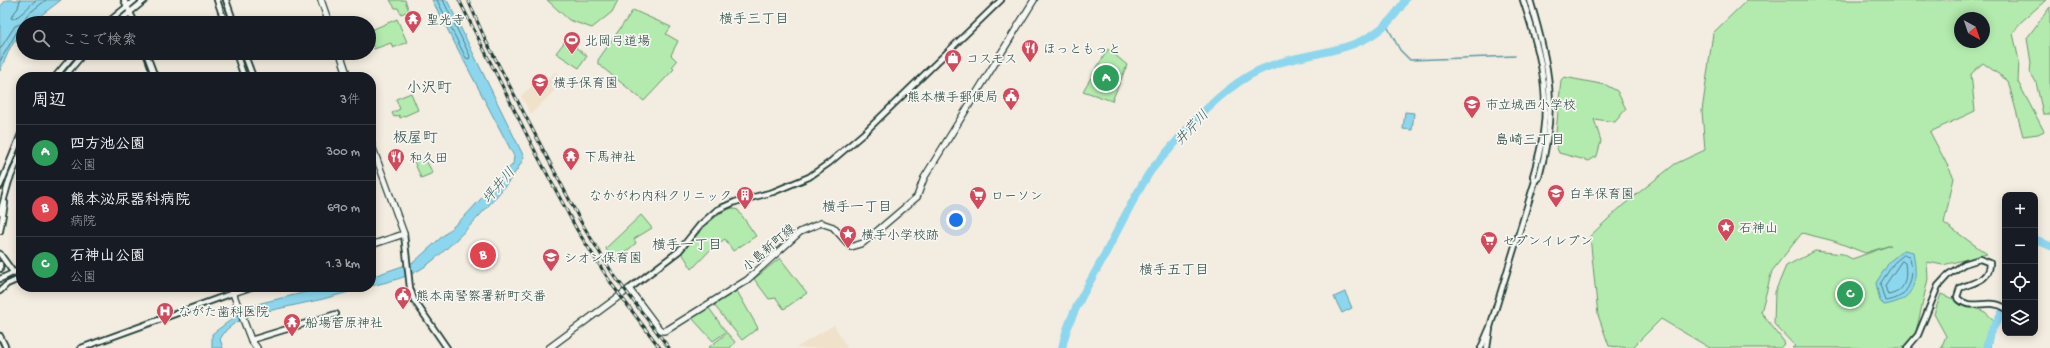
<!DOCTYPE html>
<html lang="ja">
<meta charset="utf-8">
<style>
body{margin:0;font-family:"Gochi Hand","Klee One",sans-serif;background:#242831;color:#f1f3f6}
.controls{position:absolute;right:12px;bottom:12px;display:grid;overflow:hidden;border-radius:8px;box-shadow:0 2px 10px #0003}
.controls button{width:36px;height:36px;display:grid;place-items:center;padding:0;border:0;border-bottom:1px solid #363941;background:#171b24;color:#f1f3f6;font:20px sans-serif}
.compass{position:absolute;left:1954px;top:12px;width:36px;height:36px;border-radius:50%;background:#171b24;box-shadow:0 2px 10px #0003;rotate:140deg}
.you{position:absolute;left:956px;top:220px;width:14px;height:14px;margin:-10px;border:3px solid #fff;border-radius:50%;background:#1a73e8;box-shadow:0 0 0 6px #1a73e833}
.badge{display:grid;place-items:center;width:26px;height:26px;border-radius:50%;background:#ea580c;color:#fff;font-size:13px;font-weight:700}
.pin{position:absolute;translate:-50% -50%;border:2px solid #fff;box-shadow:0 1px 4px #0006}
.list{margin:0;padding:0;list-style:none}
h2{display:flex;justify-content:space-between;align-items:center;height:52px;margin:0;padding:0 16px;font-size:17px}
h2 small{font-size:13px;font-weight:400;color:#9ea1a6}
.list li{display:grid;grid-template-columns:26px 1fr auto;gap:12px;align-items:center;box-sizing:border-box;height:56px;padding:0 16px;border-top:1px solid #363941}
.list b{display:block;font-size:15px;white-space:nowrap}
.list p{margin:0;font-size:13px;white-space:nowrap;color:#9ea1a6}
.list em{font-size:13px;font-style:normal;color:#9ea1a6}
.icon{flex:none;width:22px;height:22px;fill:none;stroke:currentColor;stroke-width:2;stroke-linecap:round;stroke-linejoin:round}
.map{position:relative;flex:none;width:2050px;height:348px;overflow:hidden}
.search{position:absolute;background:#171b24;box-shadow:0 2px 10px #0003;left:16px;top:16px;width:360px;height:44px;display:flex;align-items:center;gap:10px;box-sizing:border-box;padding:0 14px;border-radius:22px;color:#9ea1a6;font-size:15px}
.panel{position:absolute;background:#171b24;box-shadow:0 2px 10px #0003;left:16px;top:72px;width:360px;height:220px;border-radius:16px}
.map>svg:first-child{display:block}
</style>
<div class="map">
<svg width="2050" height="348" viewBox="0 0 2050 348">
<rect width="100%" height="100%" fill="#f3ece0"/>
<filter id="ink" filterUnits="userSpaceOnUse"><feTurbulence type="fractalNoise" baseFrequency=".025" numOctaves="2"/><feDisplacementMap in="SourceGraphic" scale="8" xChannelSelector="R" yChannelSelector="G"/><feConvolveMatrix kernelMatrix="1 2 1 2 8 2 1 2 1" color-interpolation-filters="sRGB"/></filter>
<g filter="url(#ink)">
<!-- built -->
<g fill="#efe1ca">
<polygon points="555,72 565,80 531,114 521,96 537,81 543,85"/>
<polygon points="834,325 847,348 796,348"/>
</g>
<!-- green -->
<g fill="#b3eaad" stroke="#699470" fill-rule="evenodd">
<polygon points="390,0 405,0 409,11 401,14 398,8 395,8"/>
<polygon points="547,0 618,0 612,12 592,28 569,20"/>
<path d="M1747,0H2046L2021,22L2013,33L2019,61L2018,82L2044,131L2038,134L2023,136L2008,81L1983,63L1971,74L1975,111L1930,132L1954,178L1944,223L1987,254L1943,265L1927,262L1928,279L1916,332L1902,348H1792L1795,346L1774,324L1775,292L1786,266L1815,251L1843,254L1852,259L1891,245L1865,253L1834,241L1802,233L1772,271L1761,312L1785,343L1780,348H1710L1661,319L1632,348L1609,346L1598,315L1590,236L1622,206L1675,164L1705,150L1702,111L1713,33ZM1960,18H1984V42H1960Z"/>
<polygon points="2050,7 2050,114 2043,114 2036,82 2030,72 2031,63 2027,38"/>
<polygon points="633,10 671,27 666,34 678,41 671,55 677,61 672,67 674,69 644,101 598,64 598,60"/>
<polygon points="397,19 407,42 393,48 391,43 374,49 369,31"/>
<polygon points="566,40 587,56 579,68 556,53"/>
<polygon points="1108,49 1127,65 1112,101 1083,91"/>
<polygon points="1564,77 1606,85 1617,91 1626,109 1615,122 1594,119 1601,141 1597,156 1589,161 1559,153 1555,143 1561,80"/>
<polygon points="411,93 418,110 400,118 399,115 394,117 392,113 400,109 396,99"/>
<polygon points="425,159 433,173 421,178 414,161"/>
<path d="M732,208L738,210L756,236L733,251L725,239L712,248L692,269L682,253C696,237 711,215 732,208Z"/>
<polygon points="641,215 652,228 634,239 636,243 615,261 606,249 607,247"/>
<polygon points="780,258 807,293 784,309 776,298 769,299 754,279"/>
<polygon points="737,291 758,328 742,340 714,305"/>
<polygon points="1941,294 1985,312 1995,321 1990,348 1941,348 1946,336 1934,314"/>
<polygon points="709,308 726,332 713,341 692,318"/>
<polygon points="727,333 735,342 730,348 708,348"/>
</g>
<!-- water -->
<g fill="#8dd7ee" stroke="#6199a4">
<polygon points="6,0 61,0 31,23 23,23 23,30 10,48 0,71 0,7"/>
<path d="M432,0H447L524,157C514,183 445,255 421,269C406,278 387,282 371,286V277L414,262L466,215L513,164L514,156Z"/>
<polygon points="1405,112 1414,113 1412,130 1403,129"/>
<path d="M1904,250L1913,252C1918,280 1917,300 1884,305L1880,301L1876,283L1890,261Z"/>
<polygon points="327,287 367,287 323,299 254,314 235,323 226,330 220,339 223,348 212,348 212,334 244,310 261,303"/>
<polygon points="1345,292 1352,308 1342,313 1334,297"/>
</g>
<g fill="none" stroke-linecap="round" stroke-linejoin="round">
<!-- shore -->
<g stroke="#4b7b7e" stroke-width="1">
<path d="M20,0L18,8L11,17L12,19C19,18 30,5 36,0"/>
<polyline points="437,0 466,58 469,59 470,56 443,0"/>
<polyline points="0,49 15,26 23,23 27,15 46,0"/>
<polyline points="0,61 18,30 23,28"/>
<path d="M1904,255L1909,256C1916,276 1910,299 1885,301L1880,284L1894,263Z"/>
<path d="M1902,261L1905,263C1907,278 1906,292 1888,295L1885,286Z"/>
</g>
<!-- stream -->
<polyline stroke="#6199a4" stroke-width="1.5" points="1387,26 1400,50 1410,60 1515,56"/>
<!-- river -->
<g stroke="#8dd7ee" stroke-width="8">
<polyline points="2035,239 2050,246"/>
<path d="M1062,348C1068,317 1087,287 1102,260C1117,232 1131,202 1148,175C1153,166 1161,159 1168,151C1191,124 1217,94 1250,75C1306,44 1368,64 1405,0"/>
<polyline points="1986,348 1990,333 2001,314"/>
</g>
<defs>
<g id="minor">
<polyline points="124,0 135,23"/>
<polyline points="217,0 225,23"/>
<polyline points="226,0 234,23"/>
<path d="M1523,0C1538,45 1550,87 1543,134C1541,148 1537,162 1533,176L1535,181"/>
<polyline points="107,23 135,0"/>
<polyline points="117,23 145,0"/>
<polyline points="146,53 155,77"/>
<polyline points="236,53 244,77"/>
<polyline points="244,53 253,77"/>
<polyline points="55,77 75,53"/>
<polyline points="64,77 84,53"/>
<polyline points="0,186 21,134"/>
<polyline points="0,213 9,181 21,153"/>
<polyline points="0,231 5,203"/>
<polyline points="404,234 410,288 414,300 447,348"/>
<polyline points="0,254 13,272"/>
<polyline points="0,264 0,269"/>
<polyline points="0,279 21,269"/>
<polyline points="629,289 679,251 700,225 717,210 735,202 773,192 809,177 829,163 863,134 1001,0"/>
<polyline points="0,291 7,284 21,278"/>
<polyline points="0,336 6,348"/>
<polyline points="251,340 336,314"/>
<polyline points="81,348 233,293 231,287"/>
<path d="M1481,348L1490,327L1535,181L1539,177C1558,109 1550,66 1530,0"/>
<polyline points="1487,348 1490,329"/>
<path d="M1907,348L1918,335L1938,286L1949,274L1964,264L1980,259L1990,263C1990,281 1974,282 1960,288L1957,297C1969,313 1989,297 2005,308"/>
</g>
<g id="major">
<polyline points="321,0 329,23"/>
<polyline points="340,53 348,77"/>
<polyline points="371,143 404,234 371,245"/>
<polyline points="251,287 233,293 251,340 257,348"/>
<polyline points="549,348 629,289 659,329 663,331 667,330 747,280 800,232 821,223 833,227 851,247 863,243 917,197 924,178 1034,0"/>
</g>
</defs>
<!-- minor casing -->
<use href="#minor" stroke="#1f3d34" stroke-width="8"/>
<!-- major casing -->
<use href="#major" stroke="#1f3d34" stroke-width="8"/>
<!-- minor -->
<use href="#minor" stroke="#f6f6f2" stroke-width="4.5"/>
<!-- major -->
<use href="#major" stroke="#f6f6f2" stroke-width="5.5"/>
<!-- tram -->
<g stroke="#1f3d34" stroke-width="1">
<polyline points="223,0 230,23"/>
<polyline points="241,53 249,77"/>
<polyline points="0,285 21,275"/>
<polyline points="0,341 3,348"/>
</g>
<defs>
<g id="rail">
<polyline points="459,0 537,155 577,230 613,286 660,348"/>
<polyline points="468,0 485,39 581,222 613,274 669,348"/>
</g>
</defs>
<!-- rail casing -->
<use href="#rail" stroke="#1f3d34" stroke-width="3"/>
<!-- rail -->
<use href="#rail" stroke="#f6f6f2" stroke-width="1.5" stroke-dasharray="4.5" stroke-linecap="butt"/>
</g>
</g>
<!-- icons -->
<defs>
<symbol id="temple-pin" viewBox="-11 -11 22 30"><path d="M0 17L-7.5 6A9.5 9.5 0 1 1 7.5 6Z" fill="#d1495b" stroke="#f6f6f2"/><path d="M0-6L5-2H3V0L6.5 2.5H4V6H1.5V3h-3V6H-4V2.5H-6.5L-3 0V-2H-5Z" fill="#fff"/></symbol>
<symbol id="stadium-pin" viewBox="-11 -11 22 30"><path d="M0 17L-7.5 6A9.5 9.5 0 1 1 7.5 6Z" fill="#d1495b" stroke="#f6f6f2"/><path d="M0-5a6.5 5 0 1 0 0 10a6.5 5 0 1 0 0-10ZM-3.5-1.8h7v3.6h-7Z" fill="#fff"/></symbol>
<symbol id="restaurant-pin" viewBox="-11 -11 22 30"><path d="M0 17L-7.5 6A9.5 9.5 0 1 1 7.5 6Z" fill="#d1495b" stroke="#f6f6f2"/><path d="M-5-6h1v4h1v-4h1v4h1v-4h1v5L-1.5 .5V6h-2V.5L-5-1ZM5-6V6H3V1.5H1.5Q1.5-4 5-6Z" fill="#fff"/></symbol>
<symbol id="shop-pin" viewBox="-11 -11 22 30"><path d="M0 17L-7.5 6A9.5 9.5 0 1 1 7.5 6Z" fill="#d1495b" stroke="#f6f6f2"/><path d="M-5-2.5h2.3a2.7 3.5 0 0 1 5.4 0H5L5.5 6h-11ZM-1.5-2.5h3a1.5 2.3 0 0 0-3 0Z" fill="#fff"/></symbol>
<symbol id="school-pin" viewBox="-11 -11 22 30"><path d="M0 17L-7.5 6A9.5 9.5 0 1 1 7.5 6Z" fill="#d1495b" stroke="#f6f6f2"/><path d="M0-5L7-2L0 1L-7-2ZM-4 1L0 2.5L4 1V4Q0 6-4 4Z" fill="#fff"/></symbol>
<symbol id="civic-pin" viewBox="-11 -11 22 30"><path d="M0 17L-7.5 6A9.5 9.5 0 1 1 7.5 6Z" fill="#d1495b" stroke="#f6f6f2"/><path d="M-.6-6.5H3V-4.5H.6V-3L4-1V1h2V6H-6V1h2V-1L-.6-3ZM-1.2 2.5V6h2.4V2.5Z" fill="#fff"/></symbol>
<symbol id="building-pin" viewBox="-11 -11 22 30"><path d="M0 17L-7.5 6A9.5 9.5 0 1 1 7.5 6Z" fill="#d1495b" stroke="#f6f6f2"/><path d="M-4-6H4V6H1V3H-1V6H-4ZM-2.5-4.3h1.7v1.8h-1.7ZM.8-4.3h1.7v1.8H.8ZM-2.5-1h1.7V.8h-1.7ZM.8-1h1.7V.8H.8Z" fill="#fff"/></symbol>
<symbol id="supermarket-pin" viewBox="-11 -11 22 30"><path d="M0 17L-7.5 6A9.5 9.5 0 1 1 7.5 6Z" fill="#d1495b" stroke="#f6f6f2"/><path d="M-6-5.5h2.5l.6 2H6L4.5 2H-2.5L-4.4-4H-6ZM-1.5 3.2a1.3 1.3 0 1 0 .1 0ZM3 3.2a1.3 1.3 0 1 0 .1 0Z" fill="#fff"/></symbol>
<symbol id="sight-pin" viewBox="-11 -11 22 30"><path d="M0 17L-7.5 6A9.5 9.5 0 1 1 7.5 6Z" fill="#d1495b" stroke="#f6f6f2"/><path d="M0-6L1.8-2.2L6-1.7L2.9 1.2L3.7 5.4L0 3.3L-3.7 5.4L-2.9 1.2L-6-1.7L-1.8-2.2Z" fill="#fff"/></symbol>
<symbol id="hospital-pin" viewBox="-11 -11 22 30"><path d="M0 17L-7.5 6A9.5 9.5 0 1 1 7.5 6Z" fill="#d1495b" stroke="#f6f6f2"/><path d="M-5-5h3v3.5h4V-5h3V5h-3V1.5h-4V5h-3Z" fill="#fff"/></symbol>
</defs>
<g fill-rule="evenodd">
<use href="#temple-pin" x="403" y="9" width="20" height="27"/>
<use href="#stadium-pin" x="562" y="30" width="20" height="27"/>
<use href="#restaurant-pin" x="1020" y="38" width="20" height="27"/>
<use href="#shop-pin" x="943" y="48" width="20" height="27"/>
<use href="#school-pin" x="530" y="72" width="20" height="27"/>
<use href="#civic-pin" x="1001" y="86" width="20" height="27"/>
<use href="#school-pin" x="1462" y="94" width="20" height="27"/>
<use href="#temple-pin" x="561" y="146" width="20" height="27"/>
<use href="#restaurant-pin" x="386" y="147" width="20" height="27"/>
<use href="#school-pin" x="1546" y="183" width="20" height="27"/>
<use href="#building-pin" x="735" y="185" width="20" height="27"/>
<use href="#supermarket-pin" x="968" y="185" width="20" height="27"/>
<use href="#sight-pin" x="1716" y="217" width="20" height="27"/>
<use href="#sight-pin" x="838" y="224" width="20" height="27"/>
<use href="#supermarket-pin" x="1479" y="230" width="20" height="27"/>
<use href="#school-pin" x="541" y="247" width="20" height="27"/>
<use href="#civic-pin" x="393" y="285" width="20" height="27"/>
<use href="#hospital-pin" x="155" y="301" width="20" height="27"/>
<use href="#temple-pin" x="282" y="312" width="20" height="27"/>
</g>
<g text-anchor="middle" stroke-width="3.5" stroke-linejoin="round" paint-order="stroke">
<!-- poi labels -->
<g font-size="13" fill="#1f3d34" stroke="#f6f6f2" text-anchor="start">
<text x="426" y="24">聖光寺</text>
<text x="585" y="45">北岡弓道場</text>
<text x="1043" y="53">ほっともっと</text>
<text x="966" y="63">コスモス</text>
<text x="553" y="87">横手保育園</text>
<text x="998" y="101" text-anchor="end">熊本横手郵便局</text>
<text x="1485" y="109">市立城西小学校</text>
<text x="584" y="161">下馬神社</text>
<text x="409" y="162">和久田</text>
<text x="1569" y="198">白羊保育園</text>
<text x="732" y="200" text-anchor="end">なかがわ内科クリニック</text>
<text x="991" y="200">ローソン</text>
<text x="1739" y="232">石神山</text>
<text x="861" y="239">横手小学校跡</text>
<text x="1502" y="245">セブンイレブン</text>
<text x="564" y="262">シオン保育園</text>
<text x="416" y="300">熊本南警察署新町交番</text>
<text x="178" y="316">ながた歯科医院</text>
<text x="305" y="327">船場菅原神社</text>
</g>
<!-- street labels -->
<g font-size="13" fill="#1f3d34" stroke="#f6f6f2">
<text transform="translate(768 247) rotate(-41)" y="5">小島新町線</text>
</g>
<!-- neighbourhood labels -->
<g font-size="14" fill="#1f3d34" stroke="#f6f6f2">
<text x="754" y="23">横手三丁目</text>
<text x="1530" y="144">島崎三丁目</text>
<text x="857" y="211">横手一丁目</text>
<text x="687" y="249">横手一丁目</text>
<text x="1174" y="274">横手五丁目</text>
</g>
<!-- water labels -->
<g font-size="14" font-style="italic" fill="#355c59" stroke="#f6f6f2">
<text transform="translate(1191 127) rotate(-47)" y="5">井芹川</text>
<text transform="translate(498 185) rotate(-50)" y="5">坪井川</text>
</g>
<!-- quarter labels -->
<g font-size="15" fill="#1f3d34" stroke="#f6f6f2">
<text x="429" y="92">小沢町</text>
<text x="415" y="142">板屋町</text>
</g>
</g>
</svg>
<div class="controls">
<button>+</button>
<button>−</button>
<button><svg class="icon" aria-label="locate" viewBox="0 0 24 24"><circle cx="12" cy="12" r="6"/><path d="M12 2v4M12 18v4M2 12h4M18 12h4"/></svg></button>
<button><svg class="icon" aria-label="layers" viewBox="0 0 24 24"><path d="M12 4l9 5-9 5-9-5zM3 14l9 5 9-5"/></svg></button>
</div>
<svg class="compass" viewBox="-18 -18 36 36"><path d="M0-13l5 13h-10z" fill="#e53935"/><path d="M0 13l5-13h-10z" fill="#9ea1a6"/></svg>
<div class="you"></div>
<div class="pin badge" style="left:1106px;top:78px;background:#2e9e5b">A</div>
<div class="pin badge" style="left:483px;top:255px;background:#e0444e">B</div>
<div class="pin badge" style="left:1850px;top:294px;background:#2e9e5b">C</div>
<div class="search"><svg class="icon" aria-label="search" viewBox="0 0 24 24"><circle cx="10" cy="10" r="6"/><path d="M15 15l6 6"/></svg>ここで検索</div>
<section class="panel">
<h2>周辺<small>3件</small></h2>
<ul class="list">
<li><span class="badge" style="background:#2e9e5b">A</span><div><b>四方池公園</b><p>公園</p></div><em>300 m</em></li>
<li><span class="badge" style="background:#e0444e">B</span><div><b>熊本泌尿器科病院</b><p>病院</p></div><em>690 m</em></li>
<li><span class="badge" style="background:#2e9e5b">C</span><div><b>石神山公園</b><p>公園</p></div><em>1.3 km</em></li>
</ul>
</section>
</div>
